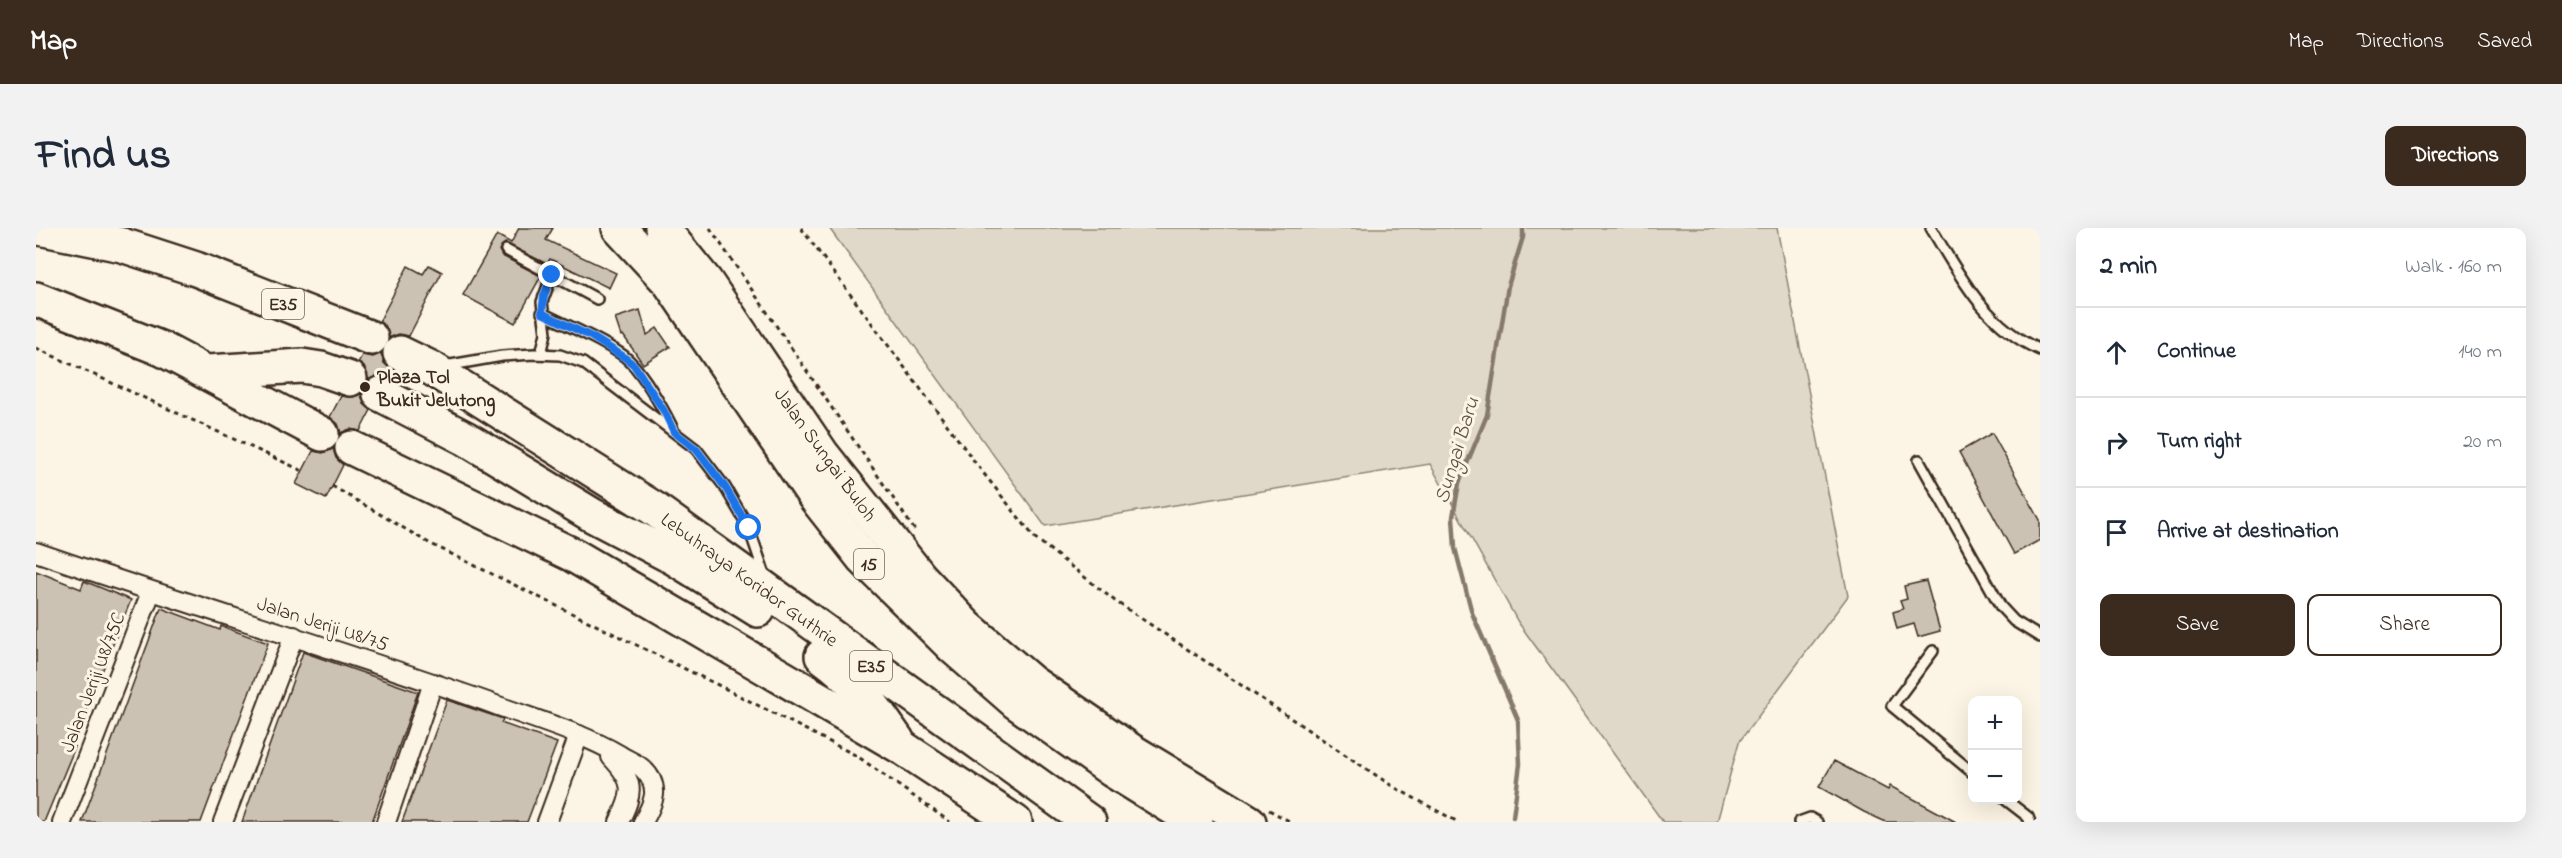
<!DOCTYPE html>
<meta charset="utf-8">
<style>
body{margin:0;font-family:"Indie Flower",sans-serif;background:#f2f2f3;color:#1f2937}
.controls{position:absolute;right:18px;bottom:18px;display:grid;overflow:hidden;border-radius:12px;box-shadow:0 6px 24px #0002}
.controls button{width:54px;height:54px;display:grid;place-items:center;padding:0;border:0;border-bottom:2px solid #e0e1e3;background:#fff;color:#1f2937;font:30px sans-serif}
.stop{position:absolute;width:18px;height:18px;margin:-14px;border:4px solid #1a73e8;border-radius:50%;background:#fff}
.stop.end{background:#1a73e8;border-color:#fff;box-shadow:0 2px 6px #0008}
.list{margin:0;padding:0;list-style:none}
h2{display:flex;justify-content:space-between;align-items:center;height:78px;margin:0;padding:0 24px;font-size:26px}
h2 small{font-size:20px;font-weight:400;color:#747a83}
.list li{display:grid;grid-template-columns:39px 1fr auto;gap:18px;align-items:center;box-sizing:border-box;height:90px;padding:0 24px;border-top:2px solid #e0e1e3}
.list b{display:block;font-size:22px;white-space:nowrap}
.list em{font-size:20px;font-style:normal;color:#747a83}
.actions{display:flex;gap:12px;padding:18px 24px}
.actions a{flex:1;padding:14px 0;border:2px solid #3b2a1e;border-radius:12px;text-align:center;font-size:21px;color:#3b2a1e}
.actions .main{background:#3b2a1e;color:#fff}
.icon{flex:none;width:33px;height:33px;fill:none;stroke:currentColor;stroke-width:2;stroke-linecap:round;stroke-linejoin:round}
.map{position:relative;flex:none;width:2004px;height:594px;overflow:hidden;border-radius:12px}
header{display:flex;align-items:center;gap:36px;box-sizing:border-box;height:84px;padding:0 30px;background:#3b2a1e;color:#fff}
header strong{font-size:28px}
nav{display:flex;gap:33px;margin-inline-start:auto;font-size:21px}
.intro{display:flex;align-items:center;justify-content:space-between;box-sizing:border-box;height:144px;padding:0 36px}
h1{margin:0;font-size:42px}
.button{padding:15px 27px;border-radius:12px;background:#3b2a1e;color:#fff;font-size:21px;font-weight:700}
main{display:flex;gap:36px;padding:0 36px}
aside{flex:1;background:#fff;border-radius:12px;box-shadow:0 6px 24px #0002}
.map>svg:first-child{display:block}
</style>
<header>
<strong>Map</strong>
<nav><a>Map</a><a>Directions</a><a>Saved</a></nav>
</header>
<div class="intro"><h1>Find us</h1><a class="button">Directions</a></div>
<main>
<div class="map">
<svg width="2004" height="594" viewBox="0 0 2004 594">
<rect width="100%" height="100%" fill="#fcf5e5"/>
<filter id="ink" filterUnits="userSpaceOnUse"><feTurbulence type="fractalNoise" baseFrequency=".0167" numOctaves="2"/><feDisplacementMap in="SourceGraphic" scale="12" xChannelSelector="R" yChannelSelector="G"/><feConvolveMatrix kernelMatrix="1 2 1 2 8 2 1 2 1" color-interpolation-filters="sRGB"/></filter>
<g filter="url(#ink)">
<!-- green -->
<polygon fill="#e0d8c8" stroke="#8e8173" stroke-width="1.5" points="793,0 1741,0 1812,368 1703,514 1681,594 1627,594 1482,394 1394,236 1009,298"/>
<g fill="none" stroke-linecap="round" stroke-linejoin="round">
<!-- stream -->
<polyline stroke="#85796b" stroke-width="4.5" points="1477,589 1484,536 1482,492 1436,385 1419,320 1417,289 1423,255 1451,187 1472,58 1487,9 1487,0"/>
</g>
<!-- building -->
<g fill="#ccc2b3" stroke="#3b2a1e" stroke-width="1.5">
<polygon points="483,0 517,0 510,12 580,45 573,60 514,31 511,36 469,15 463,22 466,28 505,48 479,95 427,67 461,7 475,15"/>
<polygon points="393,37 406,44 373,108 363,106 353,110 350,99 343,94 372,38 387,46"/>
<polygon points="604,82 611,107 621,100 634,119 607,136 587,107 585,108 579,90"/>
<polygon points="345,125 348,135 356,142 352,149 343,147 332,152 328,139 322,135 326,127 337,129"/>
<polygon points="325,166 328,176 335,182 324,203 314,201 305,205 302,196 294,189 305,168 317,169"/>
<polygon points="1956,205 2004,292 2004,312 1978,326 1923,224"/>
<polygon points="297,220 300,230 307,237 290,271 260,256 277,223 287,225"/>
<polygon points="0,343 45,361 48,353 95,372 36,518 39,519 8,594 0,594"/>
<polygon points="1890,353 1904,403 1882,409 1878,396 1861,401 1857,384 1867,381 1864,373 1871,371 1868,358"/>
<polygon points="125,380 184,402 185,398 232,415 165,594 46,594"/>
<polygon points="267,424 382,464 336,594 206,594"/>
<polygon points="411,472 467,491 465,495 521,515 491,594 366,594"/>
<polygon points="1798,533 1852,562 1854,558 1920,594 1850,594 1828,584 1783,559"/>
</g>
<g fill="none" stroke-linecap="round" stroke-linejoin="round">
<defs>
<g id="lane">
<path d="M1895,0C1924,48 1949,98 2004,122"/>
<polyline points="470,22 561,71"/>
<path d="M506,85C533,99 563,110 588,128C607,143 626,179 637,201"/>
<polyline points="505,126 510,105 506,74 516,47"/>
<polyline points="409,138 466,128 498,126 524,127 547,135 660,221 689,259 713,300 729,347"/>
<polyline points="1883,232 1965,379 1978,393 2004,409"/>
<polyline points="1897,423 1856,478 1936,544"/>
<polyline points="1970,572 1992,589 1994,594"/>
<polyline points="1763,594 1774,590 1781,594"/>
</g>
<g id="street">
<path d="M0,324C152,377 306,422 457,476C500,492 544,504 584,527C591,532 601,535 607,541C626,559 617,576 607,594"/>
<path d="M575,529C599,554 598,564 583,594"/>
<polyline points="26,594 115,364"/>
<polyline points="187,594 258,408"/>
<polyline points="350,594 397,455"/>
<polyline points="511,594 543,507"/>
</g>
<g id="highway">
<polyline points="3,0 86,17 160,41 335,110"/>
<polyline points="583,0 634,55 779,269 827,330 917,419 980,474 1076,542 1160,594"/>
<polyline points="626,0 670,54 786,226 884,349 931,399 995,454 1094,522 1213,594"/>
<polyline points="0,71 126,121 286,206"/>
<polyline points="364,125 395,140 617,280 1053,594"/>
<polyline points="172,144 266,138 285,141 314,151"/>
<polyline points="344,166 429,210 556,287 640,331 722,382"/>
<polyline points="316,220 537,327 867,520 979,594"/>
<path d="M786,428C822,454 835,475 861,512"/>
</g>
</defs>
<!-- lane casing -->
<use href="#lane" stroke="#3b2a1e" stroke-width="14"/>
<!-- street casing -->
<use href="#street" stroke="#3b2a1e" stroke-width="22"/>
<!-- highway casing -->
<use href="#highway" stroke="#3b2a1e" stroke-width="38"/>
<!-- path -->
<g stroke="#3b2a1e" stroke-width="3" stroke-dasharray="4.5 4.5" stroke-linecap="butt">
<polyline points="674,0 880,304"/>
<polyline points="765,0 941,237 999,310 1079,373 1356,558 1422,594"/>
<polyline points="0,120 267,243"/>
<polyline points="296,258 393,315 692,462 821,528 914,594"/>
<polyline points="1233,582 1255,594"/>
</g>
<!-- lane -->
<use href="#lane" stroke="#fcf5e5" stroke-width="9"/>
<!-- street -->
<use href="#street" stroke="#fcf5e5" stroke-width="18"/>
<!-- highway -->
<use href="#highway" stroke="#fcf5e5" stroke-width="33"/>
</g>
</g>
<g fill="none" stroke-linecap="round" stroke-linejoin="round" filter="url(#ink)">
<!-- route -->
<polyline stroke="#1a73e8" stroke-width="8" points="516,47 508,68 506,85 556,109 588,129 598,137 628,183 638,204 660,221 689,259 713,300"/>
</g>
<!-- markers -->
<circle fill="#3b2a1e" stroke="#fcf5e5" stroke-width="2" cx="329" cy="159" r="6"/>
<g text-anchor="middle" stroke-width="6" stroke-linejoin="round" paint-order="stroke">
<!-- shield labels -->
<g fill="#fcf5e5" stroke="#75675a" stroke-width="1.5">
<rect x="226" y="61" width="42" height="30" rx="4.5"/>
<rect x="818" y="321" width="30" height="30" rx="4.5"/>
<rect x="814" y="423" width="42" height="30" rx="4.5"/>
</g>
<g font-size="18" font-weight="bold" fill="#3b2a1e">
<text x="247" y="82">E35</text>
<text x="833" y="342">15</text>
<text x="835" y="444">E35</text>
</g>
<!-- poi labels -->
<g font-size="20" font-weight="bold" fill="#3b2a1e" stroke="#fcf5e5" text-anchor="start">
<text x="341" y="155">Plaza Tol<tspan x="341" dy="23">Bukit Jelutong</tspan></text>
</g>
<!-- street labels -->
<g font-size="20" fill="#3b2a1e" stroke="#fcf5e5">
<text transform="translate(790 226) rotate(54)" y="7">Jalan Sungai Buloh</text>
<text transform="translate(714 351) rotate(36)" y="7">Lebuhraya Koridor Guthrie</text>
<text transform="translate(287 395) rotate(18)" y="7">Jalan Jeriji U8/75</text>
<text transform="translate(56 454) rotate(-69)" y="7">Jalan Jeriji U8/75C</text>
</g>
<!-- water labels -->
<g font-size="21" font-style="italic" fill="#605144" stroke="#fcf5e5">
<text transform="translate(1420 222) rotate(-73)" y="7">Sungai Baru</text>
</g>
</g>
</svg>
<div class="controls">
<button>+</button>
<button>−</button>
</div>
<div class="stop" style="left:713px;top:300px"></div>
<div class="stop end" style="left:516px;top:47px"></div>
</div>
<aside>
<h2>2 min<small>Walk · 160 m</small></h2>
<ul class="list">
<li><svg class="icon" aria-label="ahead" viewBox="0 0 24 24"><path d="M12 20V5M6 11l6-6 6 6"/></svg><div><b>Continue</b></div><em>140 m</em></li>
<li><svg class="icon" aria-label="right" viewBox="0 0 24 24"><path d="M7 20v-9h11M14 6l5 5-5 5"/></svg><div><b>Turn right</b></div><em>20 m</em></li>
<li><svg class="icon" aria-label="arrive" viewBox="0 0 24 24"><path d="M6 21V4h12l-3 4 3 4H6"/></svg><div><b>Arrive at destination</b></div></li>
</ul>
<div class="actions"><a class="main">Save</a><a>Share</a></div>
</aside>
</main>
